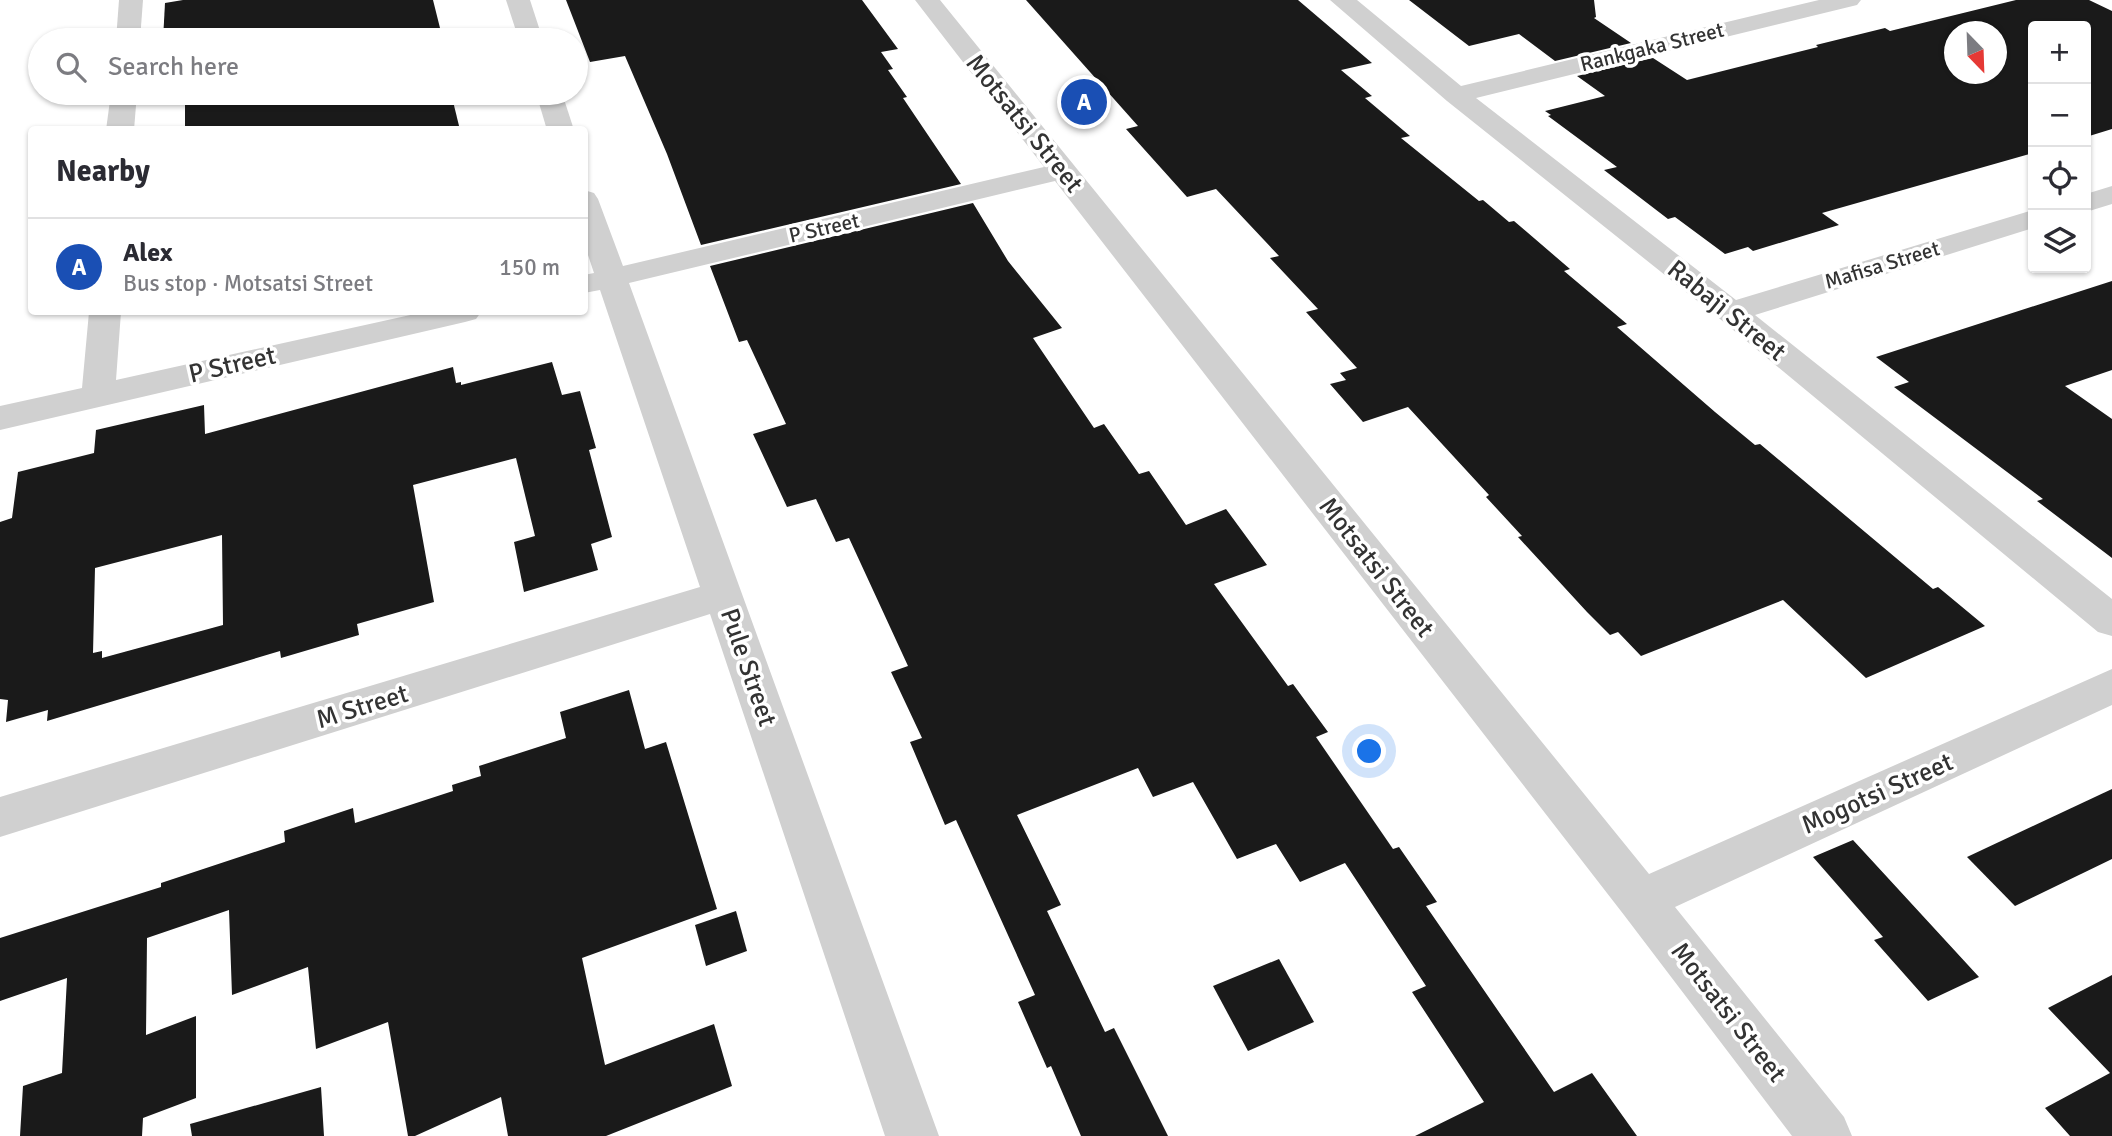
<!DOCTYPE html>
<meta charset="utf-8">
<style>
body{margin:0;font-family:Signika,sans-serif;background:#f2f2f3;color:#2b2b33}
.controls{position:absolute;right:21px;top:21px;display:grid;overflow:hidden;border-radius:7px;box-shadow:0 2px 5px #0004}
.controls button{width:63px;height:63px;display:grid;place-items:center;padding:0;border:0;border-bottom:2px solid #e1e1e2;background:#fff;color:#2b2b33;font:35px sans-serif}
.compass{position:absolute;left:1944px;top:21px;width:63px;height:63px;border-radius:50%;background:#fff;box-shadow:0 2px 5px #0004;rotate:157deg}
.you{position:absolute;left:1370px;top:752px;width:24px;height:24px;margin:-18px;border:5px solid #fff;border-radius:50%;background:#1a73e8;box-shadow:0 0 0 10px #1a73e833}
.badge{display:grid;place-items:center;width:46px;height:46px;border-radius:50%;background:#e63946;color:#fff;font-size:23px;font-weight:700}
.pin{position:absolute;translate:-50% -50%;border:4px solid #fff;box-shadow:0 2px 7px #0006}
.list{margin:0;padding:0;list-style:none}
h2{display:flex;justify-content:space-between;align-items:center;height:91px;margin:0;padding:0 28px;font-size:30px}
h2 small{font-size:23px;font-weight:400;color:#7c7c81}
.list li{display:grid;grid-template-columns:46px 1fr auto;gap:21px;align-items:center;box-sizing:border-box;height:98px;padding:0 28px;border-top:2px solid #e1e1e2}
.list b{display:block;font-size:26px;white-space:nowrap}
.list p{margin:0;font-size:23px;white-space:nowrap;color:#7c7c81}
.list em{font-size:23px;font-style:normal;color:#7c7c81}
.icon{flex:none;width:38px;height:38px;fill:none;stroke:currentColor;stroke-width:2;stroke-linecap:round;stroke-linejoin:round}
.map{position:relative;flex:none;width:2112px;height:1136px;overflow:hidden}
.search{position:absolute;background:#fff;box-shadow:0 2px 5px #0004;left:28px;top:28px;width:560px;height:77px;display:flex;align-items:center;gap:18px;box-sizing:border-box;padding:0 24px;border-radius:38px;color:#7c7c81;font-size:26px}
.panel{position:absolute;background:#fff;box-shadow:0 2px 5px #0004;left:28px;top:126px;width:560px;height:189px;border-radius:7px}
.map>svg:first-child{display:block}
</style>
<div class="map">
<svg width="2112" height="1136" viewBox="0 0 2112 1136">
<rect width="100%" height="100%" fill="#fff"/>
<!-- building -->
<g fill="#1a1a1a" fill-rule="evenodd">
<polygon points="183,0 433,0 443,40 163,40 165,3"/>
<polygon points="566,0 862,0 898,49 881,52 893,69 888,70 907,97 903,98 961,184 701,245 667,154 625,56 590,62"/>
<polygon points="1026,0 1298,0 1372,63 1341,70 1372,96 1365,98 1410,136 1401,138 1479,201 1483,200 1509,222 1514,221 1570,269 1564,271 1627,324 1617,327 1715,412 1755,445 1760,444 1933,589 1938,587 1985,626 1866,678 1783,600 1641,656 1618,632 1610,635 1587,612 1518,537 1522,536 1486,497 1489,495 1408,407 1363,422 1330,384 1346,380 1340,373 1357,368 1306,312 1318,309 1270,258 1279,256 1216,189 1187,197 1126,129 1138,126"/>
<polygon points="1409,0 1594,0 1596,17 1594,18 1631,43 1555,61 1519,34 1469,46"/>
<path d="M2016,0H2089L2112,11V129L2086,137V26H2033V153L1822,213L1839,225L1753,251L1748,247L1725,254L1675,217L1668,219L1604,170L1617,167L1548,116L1551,115L1545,111L1605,96L1577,76L1653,58L1687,80L1818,47L1816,45L1885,28L1890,31ZM1955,32H1997V74H1955Z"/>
<polygon points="195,93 451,93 460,130 185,130 185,95"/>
<polygon points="973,203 1008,261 1062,328 1033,338 1094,428 1104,424 1139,474 1149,471 1186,525 1226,509 1267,565 1214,584 1288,686 1293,684 1328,732 1316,737 1393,849 1399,847 1437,902 1426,906 1554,1092 1592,1073 1637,1136 1415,1136 1484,1102 1412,992 1426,986 1345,863 1300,882 1276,844 1237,859 1193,782 1153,797 1138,768 1017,815 1061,905 1047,911 1105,1032 1114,1028 1168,1136 1081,1136 1051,1066 1047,1068 1018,1002 1035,995 956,820 945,825 910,742 922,738 891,672 908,666 849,538 836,542 816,499 787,507 753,434 786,424 747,340 739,342 710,266"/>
<polygon points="2112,281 2112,370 2065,386 2112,419 2112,558 2037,501 2043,499 1894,387 1909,382 1876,357"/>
<path d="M552,362L562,395L580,391L596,448L589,450L612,537L591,544L598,570L524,592L514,542L535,536L516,458L413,485L434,602L357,624L359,635L281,658L280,651L47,721L48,710L6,722L8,700L0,699V522L12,518L18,472L94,453L96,430L204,405L205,434L453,367L456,383L461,382V385ZM222,535L223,625L102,658V651L93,653L95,568Z"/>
<polygon points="629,690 645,749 666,742 717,909 582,958 605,1065 714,1024 732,1086 606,1136 508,1136 501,1097 415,1136 408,1136 388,1022 316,1049 308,967 232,995 229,910 147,938 146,1035 196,1016 196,1098 143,1118 142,1136 20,1136 23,1086 62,1073 67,978 0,1001 0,938 161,887 161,883 285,842 284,831 353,808 355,823 453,791 452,785 481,776 479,766 566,738 560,712"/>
<polygon points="2112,789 2112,859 2015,906 1967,857"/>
<polygon points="1853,840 1979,977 1928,1001 1874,940 1883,937 1813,857"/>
<polygon points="736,911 747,951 706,966 695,925"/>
<polygon points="1279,959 1314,1022 1248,1051 1213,986"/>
<polygon points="2112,975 2112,1136 2070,1136 2045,1108 2110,1073 2048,1008"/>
<polygon points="321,1087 324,1136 192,1136 190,1124"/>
</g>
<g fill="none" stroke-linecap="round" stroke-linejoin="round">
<!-- street -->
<g fill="#d0d0d0" fill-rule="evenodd">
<polygon points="119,0 143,0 140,40 116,40"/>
<polygon points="506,0 530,0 543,40 519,40"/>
<polygon points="915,0 940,0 1649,874 2112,669 2112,705 1675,907 1844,1117 1852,1136 1792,1136 1624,915 1055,181 629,283 939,1136 885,1136 710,614 0,837 0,797 700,587 600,290 584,293 584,275 594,273 584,243 584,190 594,193 598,199 623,266 1044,167"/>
<polygon points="1330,0 1357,0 1461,86 1819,0 1861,0 1857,5 1476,98 1736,300 2033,210 2033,228 1755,315 2112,599 2112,636 2098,632 1720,319 1447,101"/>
<polygon points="111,93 137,93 134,130 106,130"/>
<polygon points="536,93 562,93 574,130 547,130"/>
<polygon points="2112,186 2112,204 2086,212 2086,194"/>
<polygon points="89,312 121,312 116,380 424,312 481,312 476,319 465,322 0,430 0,406 82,388"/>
</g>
</g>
<g text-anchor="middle" stroke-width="7" stroke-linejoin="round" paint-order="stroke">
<!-- far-street labels -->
<g font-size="21" fill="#333" stroke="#fff">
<text transform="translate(1652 47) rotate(-14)" y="7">Rankgaka Street</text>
<text transform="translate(824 228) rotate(-13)" y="7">P Street</text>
<text transform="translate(1882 265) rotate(-17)" y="7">Mafisa Street</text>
</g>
<!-- street labels -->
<g font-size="26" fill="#333" stroke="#fff">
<text transform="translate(1025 123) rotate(51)" y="9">Motsatsi Street</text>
<text transform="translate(1727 310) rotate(39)" y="9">Rabaji Street</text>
<text transform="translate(232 364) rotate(-13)" y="9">P Street</text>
<text transform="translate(1377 567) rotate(52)" y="9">Motsatsi Street</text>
<text transform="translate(749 667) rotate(71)" y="9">Pule Street</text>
<text transform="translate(362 706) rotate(-17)" y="9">M Street</text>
<text transform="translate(1877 793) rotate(-24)" y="9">Mogotsi Street</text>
<text transform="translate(1729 1012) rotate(52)" y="9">Motsatsi Street</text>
</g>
</g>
</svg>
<div class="controls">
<button>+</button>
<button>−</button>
<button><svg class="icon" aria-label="locate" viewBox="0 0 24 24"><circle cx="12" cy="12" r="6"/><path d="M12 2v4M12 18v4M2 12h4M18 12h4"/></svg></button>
<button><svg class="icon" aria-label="layers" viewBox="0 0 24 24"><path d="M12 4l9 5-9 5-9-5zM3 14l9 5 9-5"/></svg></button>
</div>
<svg class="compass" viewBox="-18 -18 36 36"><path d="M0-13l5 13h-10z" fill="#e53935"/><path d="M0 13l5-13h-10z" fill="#7c7c81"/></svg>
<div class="you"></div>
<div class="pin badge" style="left:1084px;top:102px;background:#1a4fb4">A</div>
<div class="search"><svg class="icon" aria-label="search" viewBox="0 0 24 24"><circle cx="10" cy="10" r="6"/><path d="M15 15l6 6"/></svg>Search here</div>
<section class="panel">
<h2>Nearby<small></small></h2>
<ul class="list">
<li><span class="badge" style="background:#1a4fb4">A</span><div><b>Alex</b><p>Bus stop · Motsatsi Street</p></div><em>150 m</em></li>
</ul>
</section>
</div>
